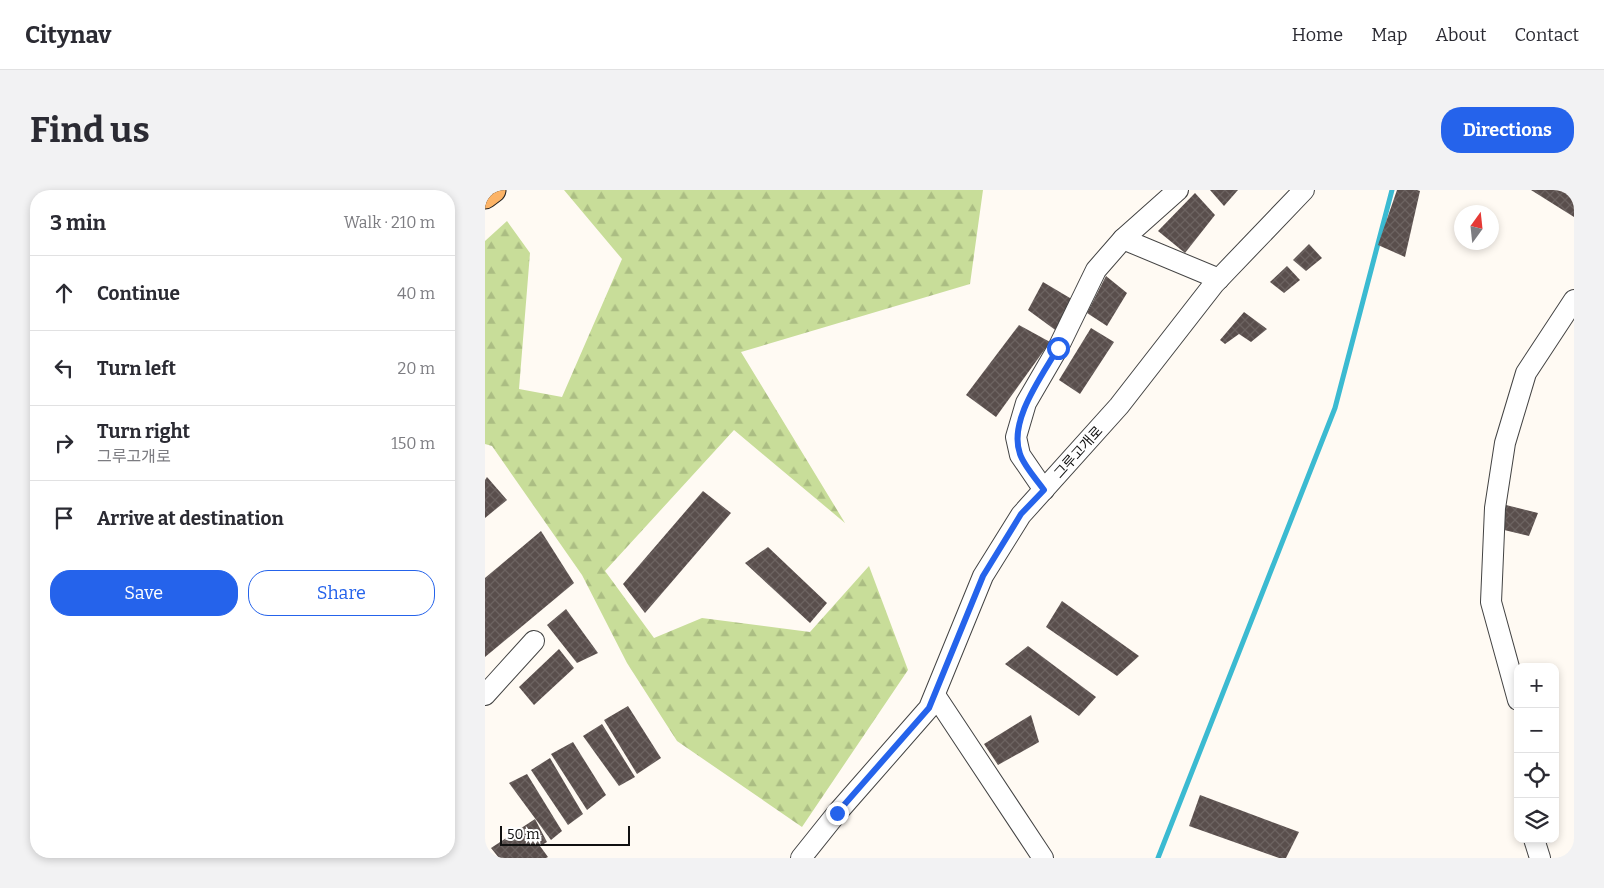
<!DOCTYPE html>
<meta charset="utf-8">
<style>
body{margin:0;font-family:Bitter,"Noto Sans KR",serif;background:#f2f2f3;color:#2b2b33}
.controls{position:absolute;right:15px;bottom:15px;display:grid;overflow:hidden;border-radius:10px;box-shadow:0 2px 8px #0003}
.controls button{width:45px;height:45px;display:grid;place-items:center;padding:0;border:0;border-bottom:1px solid #e1e1e2;background:#fff;color:#2b2b33;font:25px sans-serif}
.compass{position:absolute;left:969px;top:15px;width:45px;height:45px;border-radius:50%;background:#fff;box-shadow:0 2px 8px #0003;rotate:15deg}
.scale{position:absolute;left:15px;bottom:12px;width:130px;box-sizing:border-box;padding-left:5px;border:2px solid #101010;border-top:0;font-size:14px;line-height:18px;white-space:nowrap;color:#101010;-webkit-text-stroke:4px #fff;paint-order:stroke}
.stop{position:absolute;width:15px;height:15px;margin:-11px;border:4px solid #2563eb;border-radius:50%;background:#fff}
.stop.end{background:#2563eb;border-color:#fff;box-shadow:0 1px 5px #0008}
.list{margin:0;padding:0;list-style:none}
h2{display:flex;justify-content:space-between;align-items:center;height:65px;margin:0;padding:0 20px;font-size:21px}
h2 small{font-size:16px;font-weight:400;color:#7c7c81}
.list li{display:grid;grid-template-columns:32px 1fr auto;gap:15px;align-items:center;box-sizing:border-box;height:75px;padding:0 20px;border-top:1px solid #e1e1e2}
.list b{display:block;font-size:19px;white-space:nowrap}
.list p{margin:0;font-size:16px;white-space:nowrap;color:#7c7c81}
.list em{font-size:16px;font-style:normal;color:#7c7c81}
.actions{display:flex;gap:10px;padding:15px 20px}
.actions a{flex:1;padding:11px 0;border:1px solid #2563eb;border-radius:20px;text-align:center;font-size:18px;color:#2563eb}
.actions .main{background:#2563eb;color:#fff}
.icon{flex:none;width:28px;height:28px;fill:none;stroke:currentColor;stroke-width:2;stroke-linecap:round;stroke-linejoin:round}
.map{position:relative;flex:none;width:1089px;height:668px;overflow:hidden;border-radius:20px}
header{display:flex;align-items:center;gap:30px;box-sizing:border-box;height:70px;padding:0 25px;background:#fff;border-bottom:1px solid #e1e1e2}
header strong{font-size:24px}
nav{display:flex;gap:28px;margin-inline-start:auto;font-size:18px}
.intro{display:flex;align-items:center;justify-content:space-between;box-sizing:border-box;height:120px;padding:0 30px}
h1{margin:0;font-size:35px}
.button{padding:12px 22px;border-radius:20px;background:#2563eb;color:#fff;font-size:18px;font-weight:700}
main{display:flex;gap:30px;padding:0 30px}
aside{flex:1;background:#fff;border-radius:20px;box-shadow:0 2px 8px #0003}
.map>svg:first-child{display:block}
</style>
<header>
<strong>Citynav</strong>
<nav><a>Home</a><a>Map</a><a>About</a><a>Contact</a></nav>
</header>
<div class="intro"><h1>Find us</h1><a class="button">Directions</a></div>
<main>
<aside>
<h2>3 min<small>Walk · 210 m</small></h2>
<ul class="list">
<li><svg class="icon" aria-label="ahead" viewBox="0 0 24 24"><path d="M12 20V5M6 11l6-6 6 6"/></svg><div><b>Continue</b></div><em>40 m</em></li>
<li><svg class="icon" aria-label="left" viewBox="0 0 24 24"><path d="M17 20v-9H6M10 6l-5 5 5 5"/></svg><div><b>Turn left</b></div><em>20 m</em></li>
<li><svg class="icon" aria-label="right" viewBox="0 0 24 24"><path d="M7 20v-9h11M14 6l5 5-5 5"/></svg><div><b>Turn right</b><p>그루고개로</p></div><em>150 m</em></li>
<li><svg class="icon" aria-label="arrive" viewBox="0 0 24 24"><path d="M6 21V4h12l-3 4 3 4H6"/></svg><div><b>Arrive at destination</b></div></li>
</ul>
<div class="actions"><a class="main">Save</a><a>Share</a></div>
</aside>
<div class="map">
<svg width="1089" height="668" viewBox="0 0 1089 668">
<defs>
<pattern id="forest-firs" width="22" height="20" patternUnits="userSpaceOnUse" patternTransform="scale(1.25)"><rect width="22" height="20" fill="#c8dd99"/><path d="M5 1l3.5 6h-7zM16 11l3.5 6h-7z" fill="#abbd83"/></pattern>
<pattern id="building-cross-hatch" width="8" height="8" patternUnits="userSpaceOnUse" patternTransform="scale(1.25)"><rect width="8" height="8" fill="#594e4c"/><path d="M0 0l8 8M0 8l8-8" fill="none" stroke="#6c6361"/></pattern>
</defs>
<rect width="100%" height="100%" fill="#fffaf3"/>
<!-- forest -->
<polygon fill="url(#forest-firs)" points="79,0 498,0 485,94 256,162 360,333 249,240 120,381 169,448 217,428 325,442 384,376 423,480 317,637 192,551 142,473 97,385 7,256 0,254 0,51 22,31 45,63 34,199 77,207 137,69"/>
<g fill="none" stroke-linecap="round" stroke-linejoin="round">
<!-- stream -->
<polyline stroke="#3bbad1" stroke-width="5" points="673,668 850,218 907,0"/>
</g>
<!-- building -->
<g fill="url(#building-cross-hatch)">
<polygon points="725,0 753,0 739,16"/>
<polygon points="912,0 932,0 935,1 920,67 893,55"/>
<polygon points="1046,0 1089,0 1089,27"/>
<polygon points="710,3 730,25 700,63 673,41"/>
<polygon points="824,54 837,68 821,81 808,70"/>
<polygon points="802,76 815,90 799,103 785,92"/>
<polygon points="621,86 642,103 622,136 602,123"/>
<polygon points="558,92 590,111 573,142 543,120"/>
<polygon points="759,122 782,139 766,152 754,144 740,154 735,150"/>
<polygon points="534,135 565,152 511,227 481,205"/>
<polygon points="606,138 629,152 595,204 574,190"/>
<polygon points="2,287 22,310 0,328 0,290"/>
<polygon points="218,301 246,323 160,423 138,394"/>
<polygon points="1021,315 1053,323 1044,346 1015,339"/>
<polygon points="56,341 89,393 0,467 0,388"/>
<polygon points="283,357 342,413 325,433 260,373"/>
<polygon points="577,411 654,466 632,486 561,437"/>
<polygon points="81,419 113,463 92,473 62,435"/>
<polygon points="543,456 611,507 594,526 520,474"/>
<polygon points="74,459 89,478 49,515 34,497"/>
<polygon points="143,516 176,568 152,584 119,530"/>
<polygon points="546,525 554,552 513,575 499,554"/>
<polygon points="117,534 150,587 134,596 98,546"/>
<polygon points="88,552 121,605 102,620 66,564"/>
<polygon points="65,568 98,624 83,635 46,580"/>
<polygon points="42,584 77,641 66,650 24,593"/>
<polygon points="715,605 814,642 801,668 794,668 704,636"/>
<polygon points="50,629 62,652 55,656 63,667 61,668 14,668 6,658"/>
</g>
<g fill="none" stroke-linecap="round" stroke-linejoin="round">
<defs>
<g id="minor">
<polyline points="693,0 638,49 734,89"/>
<polyline points="559,300 535,265 531,247 541,213 573,158 611,80 638,49"/>
<polyline points="0,505 49,451"/>
<polyline points="450,505 558,668"/>
<polyline points="1033,510 1006,412 1010,318 1020,253 1041,183 1089,110"/>
<polyline points="1049,649 1055,668"/>
<polyline points="316,668 352,623 444,518 498,386 536,325 634,216 729,94 819,0"/>
</g>
<polyline id="major" points="0,6 8,0"/>
</defs>
<!-- minor casing -->
<use href="#minor" stroke="#434343" stroke-width="22"/>
<!-- major casing -->
<use href="#major" stroke="#212121" stroke-width="27"/>
<!-- minor -->
<use href="#minor" stroke="#fff" stroke-width="20"/>
<!-- major -->
<use href="#major" stroke="#fcb366" stroke-width="25"/>
</g>
<g fill="none" stroke-linecap="round" stroke-linejoin="round">
<!-- route -->
<path stroke="#2563eb" stroke-width="6" d="M352,623L444,518L498,386L536,324L559,300C552,290 539,276 535,264C523,231 557,186 573,158"/>
</g>
<g text-anchor="middle" stroke-width="5" stroke-linejoin="round" paint-order="stroke">
<!-- street labels -->
<g font-size="14" fill="#101010" stroke="#fff">
<text transform="translate(593 262) rotate(-48)" y="5">그루고개로</text>
</g>
</g>
</svg>
<div class="controls">
<button>+</button>
<button>−</button>
<button><svg class="icon" aria-label="locate" viewBox="0 0 24 24"><circle cx="12" cy="12" r="6"/><path d="M12 2v4M12 18v4M2 12h4M18 12h4"/></svg></button>
<button><svg class="icon" aria-label="layers" viewBox="0 0 24 24"><path d="M12 4l9 5-9 5-9-5zM3 14l9 5 9-5"/></svg></button>
</div>
<svg class="compass" viewBox="-18 -18 36 36"><path d="M0-13l5 13h-10z" fill="#e53935"/><path d="M0 13l5-13h-10z" fill="#7c7c81"/></svg>
<div class="scale">50 m</div>
<div class="stop" style="left:573px;top:158px"></div>
<div class="stop end" style="left:352px;top:623px"></div>
</div>
</main>
